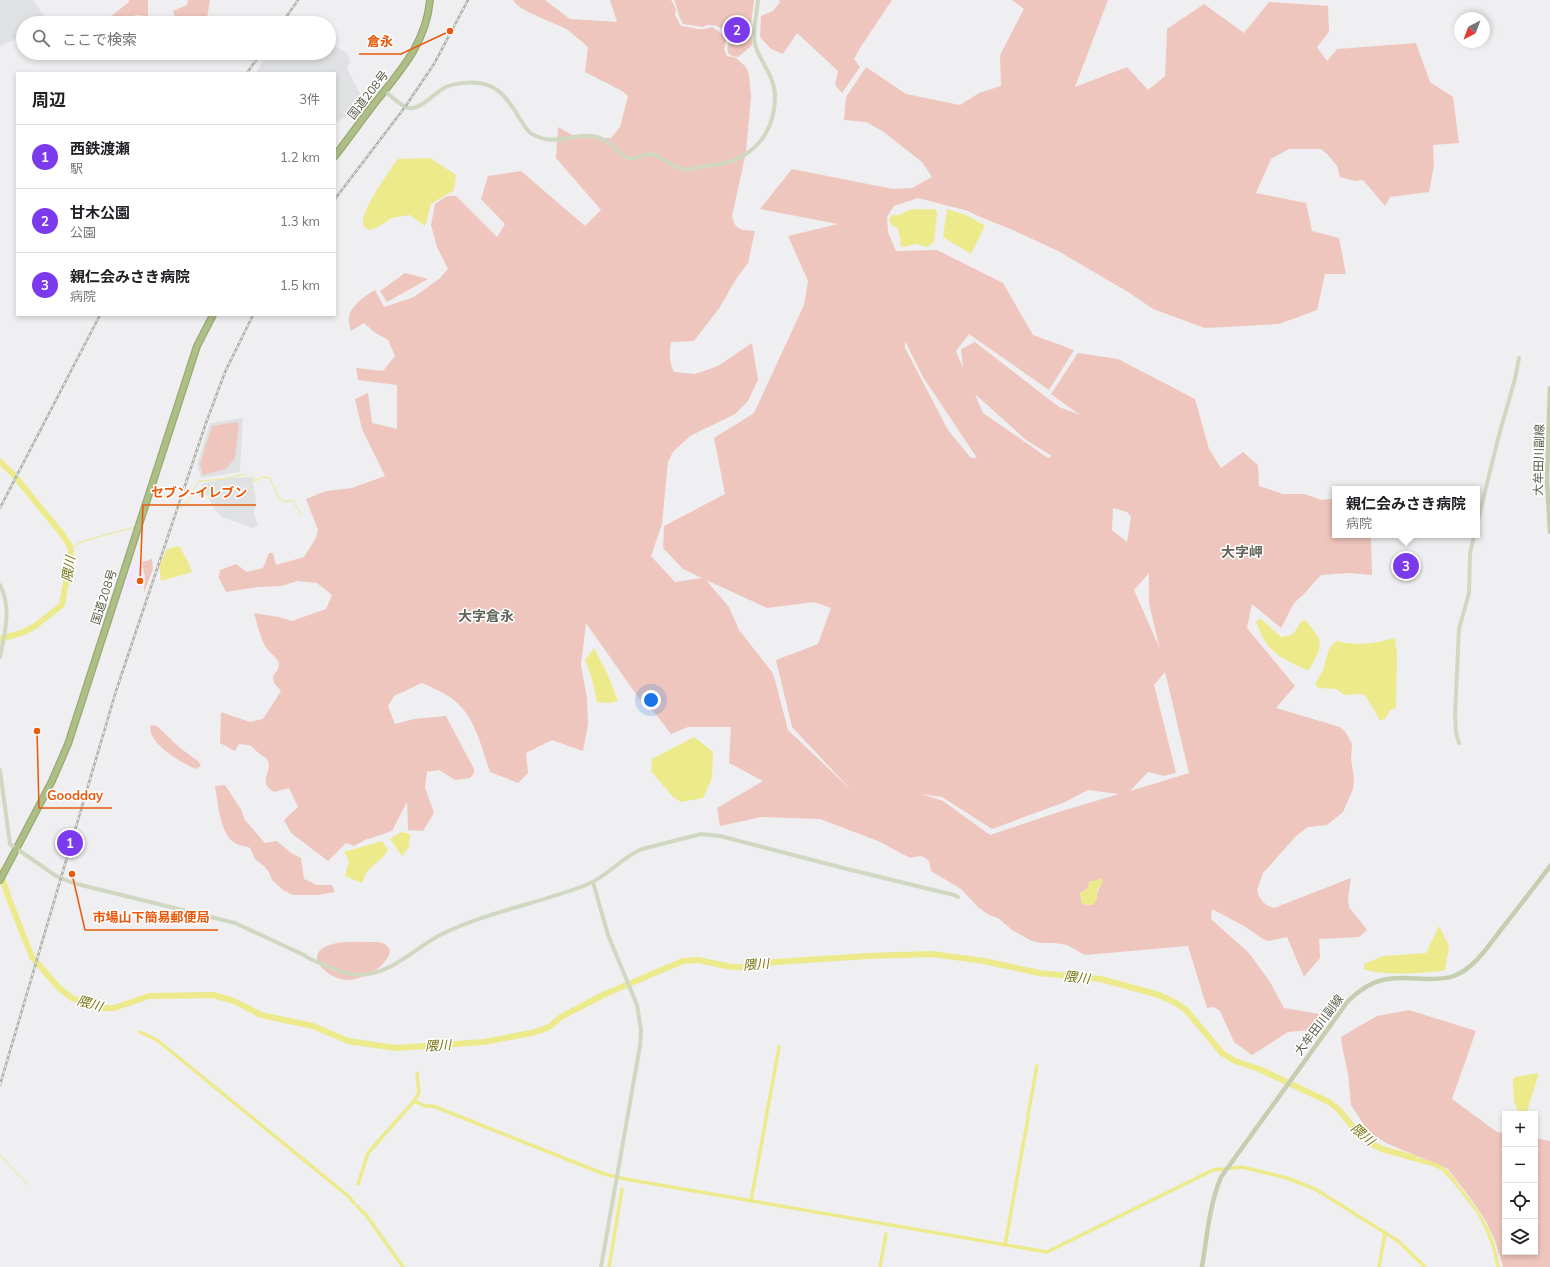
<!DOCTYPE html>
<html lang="ja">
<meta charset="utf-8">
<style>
body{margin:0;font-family:Mulish,"Noto Sans JP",sans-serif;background:#f2f2f2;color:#202124}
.controls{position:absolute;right:12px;bottom:12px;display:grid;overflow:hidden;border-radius:0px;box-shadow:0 2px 6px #0003}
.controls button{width:36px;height:36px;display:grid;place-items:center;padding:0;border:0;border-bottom:1px solid #e0e0e0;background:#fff;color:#202124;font:20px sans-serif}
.compass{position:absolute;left:1454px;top:12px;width:36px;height:36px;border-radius:50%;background:#fff;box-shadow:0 2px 6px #0003;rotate:221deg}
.you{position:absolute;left:651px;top:700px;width:14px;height:14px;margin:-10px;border:3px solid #fff;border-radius:50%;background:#1a73e8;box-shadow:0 0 0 6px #1a73e833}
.badge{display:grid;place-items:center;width:26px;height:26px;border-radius:50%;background:#7c3aed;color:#fff;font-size:13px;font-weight:700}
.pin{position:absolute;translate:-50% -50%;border:2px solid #fff;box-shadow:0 1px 4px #0006}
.popup{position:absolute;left:1332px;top:486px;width:148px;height:52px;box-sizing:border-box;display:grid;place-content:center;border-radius:0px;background:#fff;filter:drop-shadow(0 1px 3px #0005);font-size:13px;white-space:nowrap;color:#757577}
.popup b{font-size:15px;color:#202124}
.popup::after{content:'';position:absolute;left:50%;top:100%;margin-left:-8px;border:8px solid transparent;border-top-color:#fff}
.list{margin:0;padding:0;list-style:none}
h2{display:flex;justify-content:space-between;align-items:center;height:52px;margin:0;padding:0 16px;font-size:17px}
h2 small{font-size:13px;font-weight:400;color:#757577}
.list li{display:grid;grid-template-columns:26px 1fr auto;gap:12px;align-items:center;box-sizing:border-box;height:64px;padding:0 16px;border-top:1px solid #e0e0e0}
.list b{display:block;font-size:15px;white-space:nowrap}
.list p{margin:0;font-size:13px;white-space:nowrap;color:#757577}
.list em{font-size:13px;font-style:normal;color:#757577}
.icon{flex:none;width:22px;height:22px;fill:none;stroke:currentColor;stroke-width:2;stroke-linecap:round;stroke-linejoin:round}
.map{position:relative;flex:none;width:1550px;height:1267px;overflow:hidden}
.search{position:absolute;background:#fff;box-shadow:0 2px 6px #0003;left:16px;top:16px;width:320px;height:44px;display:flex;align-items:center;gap:10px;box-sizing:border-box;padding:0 14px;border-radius:22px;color:#757577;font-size:15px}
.panel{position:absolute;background:#fff;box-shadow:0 2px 6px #0003;left:16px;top:72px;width:320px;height:244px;border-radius:0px}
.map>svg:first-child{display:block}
</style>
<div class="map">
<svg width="1550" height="1267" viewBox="0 0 1550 1267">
<rect width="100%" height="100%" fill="#efeff1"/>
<!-- commercial -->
<polygon fill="#f2e8fc" points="141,562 144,576 145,587 122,590 130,565"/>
<!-- education -->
<g fill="#e0e1e2">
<polygon points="0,0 33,0 44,16 44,20 40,23 23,23 23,35 0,46"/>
<polygon points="329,44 346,52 350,61 347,69 366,105 335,123 335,73 256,73 268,53 329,53"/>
<polygon points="243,418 240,472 201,478 197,465 210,423"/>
<polygon points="252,477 256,501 254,514 258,525 253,528 222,517 215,510 201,484 228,478"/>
</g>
<!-- green -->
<g fill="#efc6bd" fill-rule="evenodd">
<polygon points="129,0 148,0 148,16 135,15 134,23 113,23 110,17 129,2"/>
<polygon points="188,0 210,0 207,18 200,23 151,23 150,21 164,21 175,17 173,11 187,5"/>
<path d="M513,0H545L570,19L617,22L610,0H671L676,9L675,15L681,26C695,27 697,32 712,27L720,32L726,40L724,49L727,56L736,58L746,67L749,74L751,97L746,152L732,216C735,231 742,230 755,231L748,263L736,279L720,307L694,341L671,342C669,354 669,361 674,372L695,374L718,366L752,343L758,380L748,401L735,414L690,436L673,452L668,462L662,524L651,556L675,582L702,578L683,569L663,548L664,526L725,494L714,438L754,413L804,305L808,281L788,236L838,224L760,209L792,169L893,189L912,188L932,177L922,162L884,132L866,122L844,120L846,97L866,67L906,94L960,105L979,93L1001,86L1000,55L1024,9L1012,0H1108L1075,87L1127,67L1148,90L1165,76L1167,29L1204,4L1244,33L1269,2L1328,6L1329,32L1317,47L1327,61L1337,49L1416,43L1430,82L1453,97L1459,143L1433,145L1434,165L1429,192L1390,197L1385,206L1363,180L1355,181L1340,177L1337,166L1328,155L1321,149H1289L1271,159L1256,193L1306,203L1312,231L1339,238L1346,274H1325L1317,310L1279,324L1205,328L1153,309L1128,292L1058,251L1013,230L978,216L968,211L918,198L894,206L887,217L888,232L896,251L937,250L1003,283L1033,335L1074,350L1049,390L969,334L956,351L963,368L961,349L975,342L1059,407L1080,415L1051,394L1078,353L1118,359L1195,399L1209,449L1221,468L1243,452L1258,465L1259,486L1283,494H1305L1321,500L1331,499L1335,496V535H1370L1371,538L1372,575L1349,573L1321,575L1303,595L1294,603L1281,628L1252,604L1247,628L1295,686L1276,708L1340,727L1346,733L1352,744L1351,759L1354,778L1353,789L1343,812L1327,825L1308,827L1297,835L1263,873L1257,890L1259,896L1262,901L1268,906L1274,908L1351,878L1348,899L1349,907L1367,930L1359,937L1319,939L1320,958L1304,977L1287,937L1269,941L1263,939L1244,926L1212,909L1211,919L1249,953L1270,982L1284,1008L1331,1016L1321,1029L1288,1032L1252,1055L1234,1042L1220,1011L1214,1007L1207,1008L1188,946L1085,955L1067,945L1054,943H1041L1032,941L1012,930L998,918L989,915L978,907L961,889L931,871L929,861L924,857L920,856L910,858L878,841L820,819L761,817L720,826L717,808L763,781L729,763L731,727H688L671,734L654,712L645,707L586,623L581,665L587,698L588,724L583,751L552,740L526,753L528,773L518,783L490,772C483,752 477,726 463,709C454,697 436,689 422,683L394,696L388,706L395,724L414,719L446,716L474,769V773L470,778L455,780L439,770L427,772L425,787L434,813L423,831L408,830L407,802L392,831L365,840L354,846L346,843L328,861L291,833L284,820L298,807L289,788L274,792C257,782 272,773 268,761C267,757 264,757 261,755C249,745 256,746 239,744L235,751L220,743L221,712L250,722L263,719L281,691L274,683L273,676C276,672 279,669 279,664C277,656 269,653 265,646C260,636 257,624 254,613L279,617L292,621L326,609L332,595L317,583L297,581L282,586L258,587L226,592L219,578L220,570L236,564L247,572L263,568L269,553H273L276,565L304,557L316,538L318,530L306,499L326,491L352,488L385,476L362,429L355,399L368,393L372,423L397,429V385L358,380L356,368L383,371L395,356L388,340L374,332L364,323L351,331C350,327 348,322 349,318C349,307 367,294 375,290L384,307L414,297L439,279L448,269L437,247L431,225L435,204L447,196H456L497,237L505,224L481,199L488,176L521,171L585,226L601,210L556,158L558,127L574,136L585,138H611L620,127L628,96L622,91L585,72L588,47C581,41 573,34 566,29C554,22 518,11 513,0ZM905,341L923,377L977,458H971L948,430L905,348ZM975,394L1026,440L1052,456L1048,458L983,413ZM1113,508L1127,512L1131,517L1127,542L1112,530ZM1149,573V604L1160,649L1134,590ZM706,580L767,608L814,602L831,608L818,644L776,660L792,727L851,790L788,730L775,680L772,672L739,630L729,607ZM1165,672L1189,773L1130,791L1148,772L1164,776L1176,773L1154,685ZM1088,790L1119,794L1065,810L990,835L943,801L921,794L942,797L992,829L1065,802ZM1095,881L1102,884C1096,891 1098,896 1093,905L1082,904L1080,893L1087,889L1090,882Z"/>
<path d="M674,0H754L751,24L752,45L738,57C735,57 731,56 729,54C725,49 730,43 729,38C726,27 711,22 703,27L683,24C678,16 678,8 674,0Z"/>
<polygon points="779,0 892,0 860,48 854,59 860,67 842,93 835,85 838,71 797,33 783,54 771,49 760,37 761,16 773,11 780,2"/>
<polygon points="405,273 428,279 387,302 380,291"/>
<polygon points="237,422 239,424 235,458 226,469 203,475 200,464 212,426"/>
<polygon points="152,559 153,569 144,593 145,578 142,562"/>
<path d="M151,725L157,726L180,748L198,761L201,766L196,769C183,764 145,742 151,725Z"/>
<path d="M225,785L242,811L244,819L265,843L277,841L291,853L301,858L304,879L317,885H332L335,892L317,895H293L283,890L272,880L269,872L264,866L255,859L250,848C246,846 239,846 235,843C220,835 218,802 215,786Z"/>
<path d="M378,942C403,947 382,968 369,974C363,977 353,980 346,980C330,979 302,957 327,946C339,940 364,942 378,942Z"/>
<polygon points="1409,1010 1476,1031 1452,1099 1497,1132 1505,1133 1505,1252 1535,1252 1535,1138 1550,1141 1550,1267 1503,1267 1495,1241 1486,1221 1471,1199 1448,1169 1386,1143 1368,1131 1351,1105 1348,1073 1342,1047 1341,1037 1377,1016"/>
</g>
<!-- water -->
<g fill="#ecea8b">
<path d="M430,158L456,175L454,190L431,204L425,226L410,215L392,218L376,228L369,230C366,228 363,227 363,223C362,209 389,171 398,159Z"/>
<path d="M935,209L937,213L934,242L927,247L916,244L903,247L901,246L898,228L891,225L889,219L892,215C902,216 899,214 907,211C913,208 927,210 935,209Z"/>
<polygon points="947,209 966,215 984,225 984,228 971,254 943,237"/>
<polygon points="179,546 188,562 192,572 161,581 159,566 167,549"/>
<path d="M1260,618L1281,637C1284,636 1288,636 1291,635C1298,631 1297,623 1305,620C1324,642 1324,643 1309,670H1306C1292,663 1275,656 1266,643C1262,637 1259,629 1256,622Z"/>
<path d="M1395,638L1397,654L1396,708L1390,710L1385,719L1380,720L1366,697L1362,694L1345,695L1336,689L1319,688L1315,684L1323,670L1329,649L1336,641C1360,646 1372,644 1395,638Z"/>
<polygon points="594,648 607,673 618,701 608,703 597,702 592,679 585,660"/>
<polygon points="694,737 713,752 712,778 703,798 681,802 673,797 651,771 652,759"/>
<polygon points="401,832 410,834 409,847 402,856 390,839"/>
<polygon points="382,841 388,850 383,857 367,871 362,883 345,876 349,861 344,852"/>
<polygon points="1100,878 1103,882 1097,890 1097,899 1093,905 1082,904 1081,897 1079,894 1087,889 1090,881 1095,881"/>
<path d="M1439,926L1449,946L1445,970C1427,974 1380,976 1364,969V964L1383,956L1426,953Z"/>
<polygon points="1539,1073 1527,1111 1518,1112 1514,1101 1513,1080 1515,1077"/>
<path d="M1408,1155C1418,1158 1431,1160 1440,1165C1449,1170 1455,1179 1461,1188C1484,1217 1493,1230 1500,1267H1496L1493,1250L1484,1227L1478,1215L1452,1181L1441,1170L1432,1166L1406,1159Z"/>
</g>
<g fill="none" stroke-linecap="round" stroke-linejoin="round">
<!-- stream -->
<g stroke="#ecea8b" stroke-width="1">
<polyline points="253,476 254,481 264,477 270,478 279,498 285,502 292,500 302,515"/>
<polyline points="181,508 188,501 199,481 224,479 240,475 245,475"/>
<polyline points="71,548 83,541 135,527"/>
<polyline points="0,1155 28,1185"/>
</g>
<!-- canal -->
<g stroke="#ecea8b" stroke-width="3.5">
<polyline points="140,1032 157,1040 348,1196 354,1203"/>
<polyline points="414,1101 425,1106 433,1106 604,1174 625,1179 1047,1252 1213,1170 1242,1167 1287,1178 1315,1189 1398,1241 1425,1267"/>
<polyline points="1028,1115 1037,1066"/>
<polyline points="358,1184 368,1153 414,1101 419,1093 417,1073"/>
<polyline points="751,1201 779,1047"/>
<polyline points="357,1206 366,1215 403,1267"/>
<polyline points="1005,1245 1028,1118"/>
<polyline points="609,1267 622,1189"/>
<polyline points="880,1267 886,1234"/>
<polyline points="1379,1267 1385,1233"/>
</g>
<!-- river -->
<g stroke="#ecea8b" stroke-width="6">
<polyline points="0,462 13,474 62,534 70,546 71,553 62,605 35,626 24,632 0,639"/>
<polyline points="0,871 9,899 32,957 59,988 72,998 101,1008 114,1008 149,996 213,995 234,1001 261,1015 313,1026 348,1041 396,1048 484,1042 536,1032 549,1027 561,1017 605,994 683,961 698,960 732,967 748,967 775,962 868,956 932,954 984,961 1039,973 1101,979 1159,995 1176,1003 1186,1010 1222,1053 1235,1061 1259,1069 1329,1102 1339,1110 1357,1132 1368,1142 1382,1149 1414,1158"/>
</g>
<defs>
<g id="highway">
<path d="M335,156C348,139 361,121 374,104C400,71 426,44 430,0"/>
<polyline points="0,880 52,781 68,744 197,346 213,315"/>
</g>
</defs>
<!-- highway casing -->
<use href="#highway" stroke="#99a972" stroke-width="8"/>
<!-- secondary -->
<g stroke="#d1d8c2" stroke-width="4">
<path d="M385,91C391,96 401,107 409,108C421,110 435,92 446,87C455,83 469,82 479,83C502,86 511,105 522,122C525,127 527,131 532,134C556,148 574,131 597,137C610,140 616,151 627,158C636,160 642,154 650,154C663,155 671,168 683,169C691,170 699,167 707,166C716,164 726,164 734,160C762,149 775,125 775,96C775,77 761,63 755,45C752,34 757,12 758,0"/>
<polyline points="1477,524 1499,435 1515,379 1519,358"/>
<path d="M0,585C12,608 5,632 0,657"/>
<polyline points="1459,743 1456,733 1455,714 1459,629 1469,593 1470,554 1474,535"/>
<path d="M0,770L10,844L56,876L73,883L235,923L304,955L310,959C328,966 348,978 368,974C396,970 418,946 442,934C487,912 540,903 586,885C607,877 622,857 642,849L701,834L720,836L847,869L954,895L958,897"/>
<polyline points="593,882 608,935 637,1005 641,1030 640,1046 601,1267"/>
</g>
<!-- primary -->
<g stroke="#c5ceaf" stroke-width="4.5">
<polyline points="1550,388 1547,480 1550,532"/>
<path d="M1202,1267C1207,1237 1209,1206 1221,1177L1348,1001C1375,975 1392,977 1427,979C1435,979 1446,979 1454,976C1477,967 1492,940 1507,922C1522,903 1536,885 1550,866"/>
</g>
<!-- highway -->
<use href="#highway" stroke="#adbe87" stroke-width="5.5"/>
<defs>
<g id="rail">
<polyline points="282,23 298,0"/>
<polyline points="247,73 261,53"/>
<polyline points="335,199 405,107 434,64 468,0"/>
<polyline points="0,508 100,315"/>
<polyline points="0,1085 116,691 206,423 225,372 253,315"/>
</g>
</defs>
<!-- rail casing -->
<use href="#rail" stroke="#aeb2a9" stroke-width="2.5"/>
<!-- rail -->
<use href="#rail" stroke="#fff" stroke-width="1" stroke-dasharray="3" stroke-linecap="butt"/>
</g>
<g text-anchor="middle" stroke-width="3" stroke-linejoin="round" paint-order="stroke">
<!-- street labels -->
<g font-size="12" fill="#575c47" stroke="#fff">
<text transform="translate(368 95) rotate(-52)" y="4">国道208号</text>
<text transform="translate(1539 460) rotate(-89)" y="4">大牟田川副線</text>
<text transform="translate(104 597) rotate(-72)" y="4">国道208号</text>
<text transform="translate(1319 1025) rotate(-53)" y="4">大牟田川副線</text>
</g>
<!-- water labels -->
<g font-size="13" font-style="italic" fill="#74730e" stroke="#fff">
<text transform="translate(68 569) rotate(-81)" y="5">隈川</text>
<text transform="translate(756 964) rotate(-5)" y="5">隈川</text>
<text transform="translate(1077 977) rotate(6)" y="5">隈川</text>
<text transform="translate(90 1003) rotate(16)" y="5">隈川</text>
<text transform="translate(438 1045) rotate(-3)" y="5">隈川</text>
<text transform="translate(1363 1134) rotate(41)" y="5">隈川</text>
</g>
<!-- quarter labels -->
<g font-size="14" font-weight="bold" fill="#61645b" stroke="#fff">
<text x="1242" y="557">大字岬</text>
<text x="486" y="621">大字倉永</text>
</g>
</g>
<!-- callouts -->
<path fill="none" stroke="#e8590c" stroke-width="1.5" d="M450 31L401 54H359M140 581L143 505H256M37 731L39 808H112M72 874L85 930H218"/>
<g fill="#e8590c" stroke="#fff" stroke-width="1.5">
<circle cx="450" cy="31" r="4"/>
<circle cx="140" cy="581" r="4"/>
<circle cx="37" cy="731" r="4"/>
<circle cx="72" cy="874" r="4"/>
</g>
<g font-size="13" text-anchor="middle" font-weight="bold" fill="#e8590c" stroke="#fff" stroke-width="3" stroke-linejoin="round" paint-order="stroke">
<text x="380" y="46">倉永</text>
<text x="199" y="497">セブン-イレブン</text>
<text x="75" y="800">Goodday</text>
<text x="151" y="922">市場山下簡易郵便局</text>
</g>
</svg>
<div class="controls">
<button>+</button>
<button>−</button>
<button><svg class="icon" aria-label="locate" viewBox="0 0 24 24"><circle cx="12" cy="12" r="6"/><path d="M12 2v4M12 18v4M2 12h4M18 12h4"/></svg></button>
<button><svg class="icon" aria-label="layers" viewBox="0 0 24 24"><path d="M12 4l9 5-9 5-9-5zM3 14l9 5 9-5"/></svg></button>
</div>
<svg class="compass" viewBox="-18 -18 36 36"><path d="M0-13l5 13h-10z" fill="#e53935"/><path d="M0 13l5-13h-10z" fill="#757577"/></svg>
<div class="you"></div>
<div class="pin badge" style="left:70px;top:843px">1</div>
<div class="pin badge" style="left:737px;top:30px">2</div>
<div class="pin badge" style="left:1406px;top:566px">3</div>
<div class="popup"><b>親仁会みさき病院</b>病院</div>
<div class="search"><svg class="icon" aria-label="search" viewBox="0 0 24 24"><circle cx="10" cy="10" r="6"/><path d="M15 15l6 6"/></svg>ここで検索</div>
<section class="panel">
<h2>周辺<small>3件</small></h2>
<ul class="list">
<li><span class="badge">1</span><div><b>西鉄渡瀬</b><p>駅</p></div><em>1.2 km</em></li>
<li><span class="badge">2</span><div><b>甘木公園</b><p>公園</p></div><em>1.3 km</em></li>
<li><span class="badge">3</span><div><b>親仁会みさき病院</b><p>病院</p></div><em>1.5 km</em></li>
</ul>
</section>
</div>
